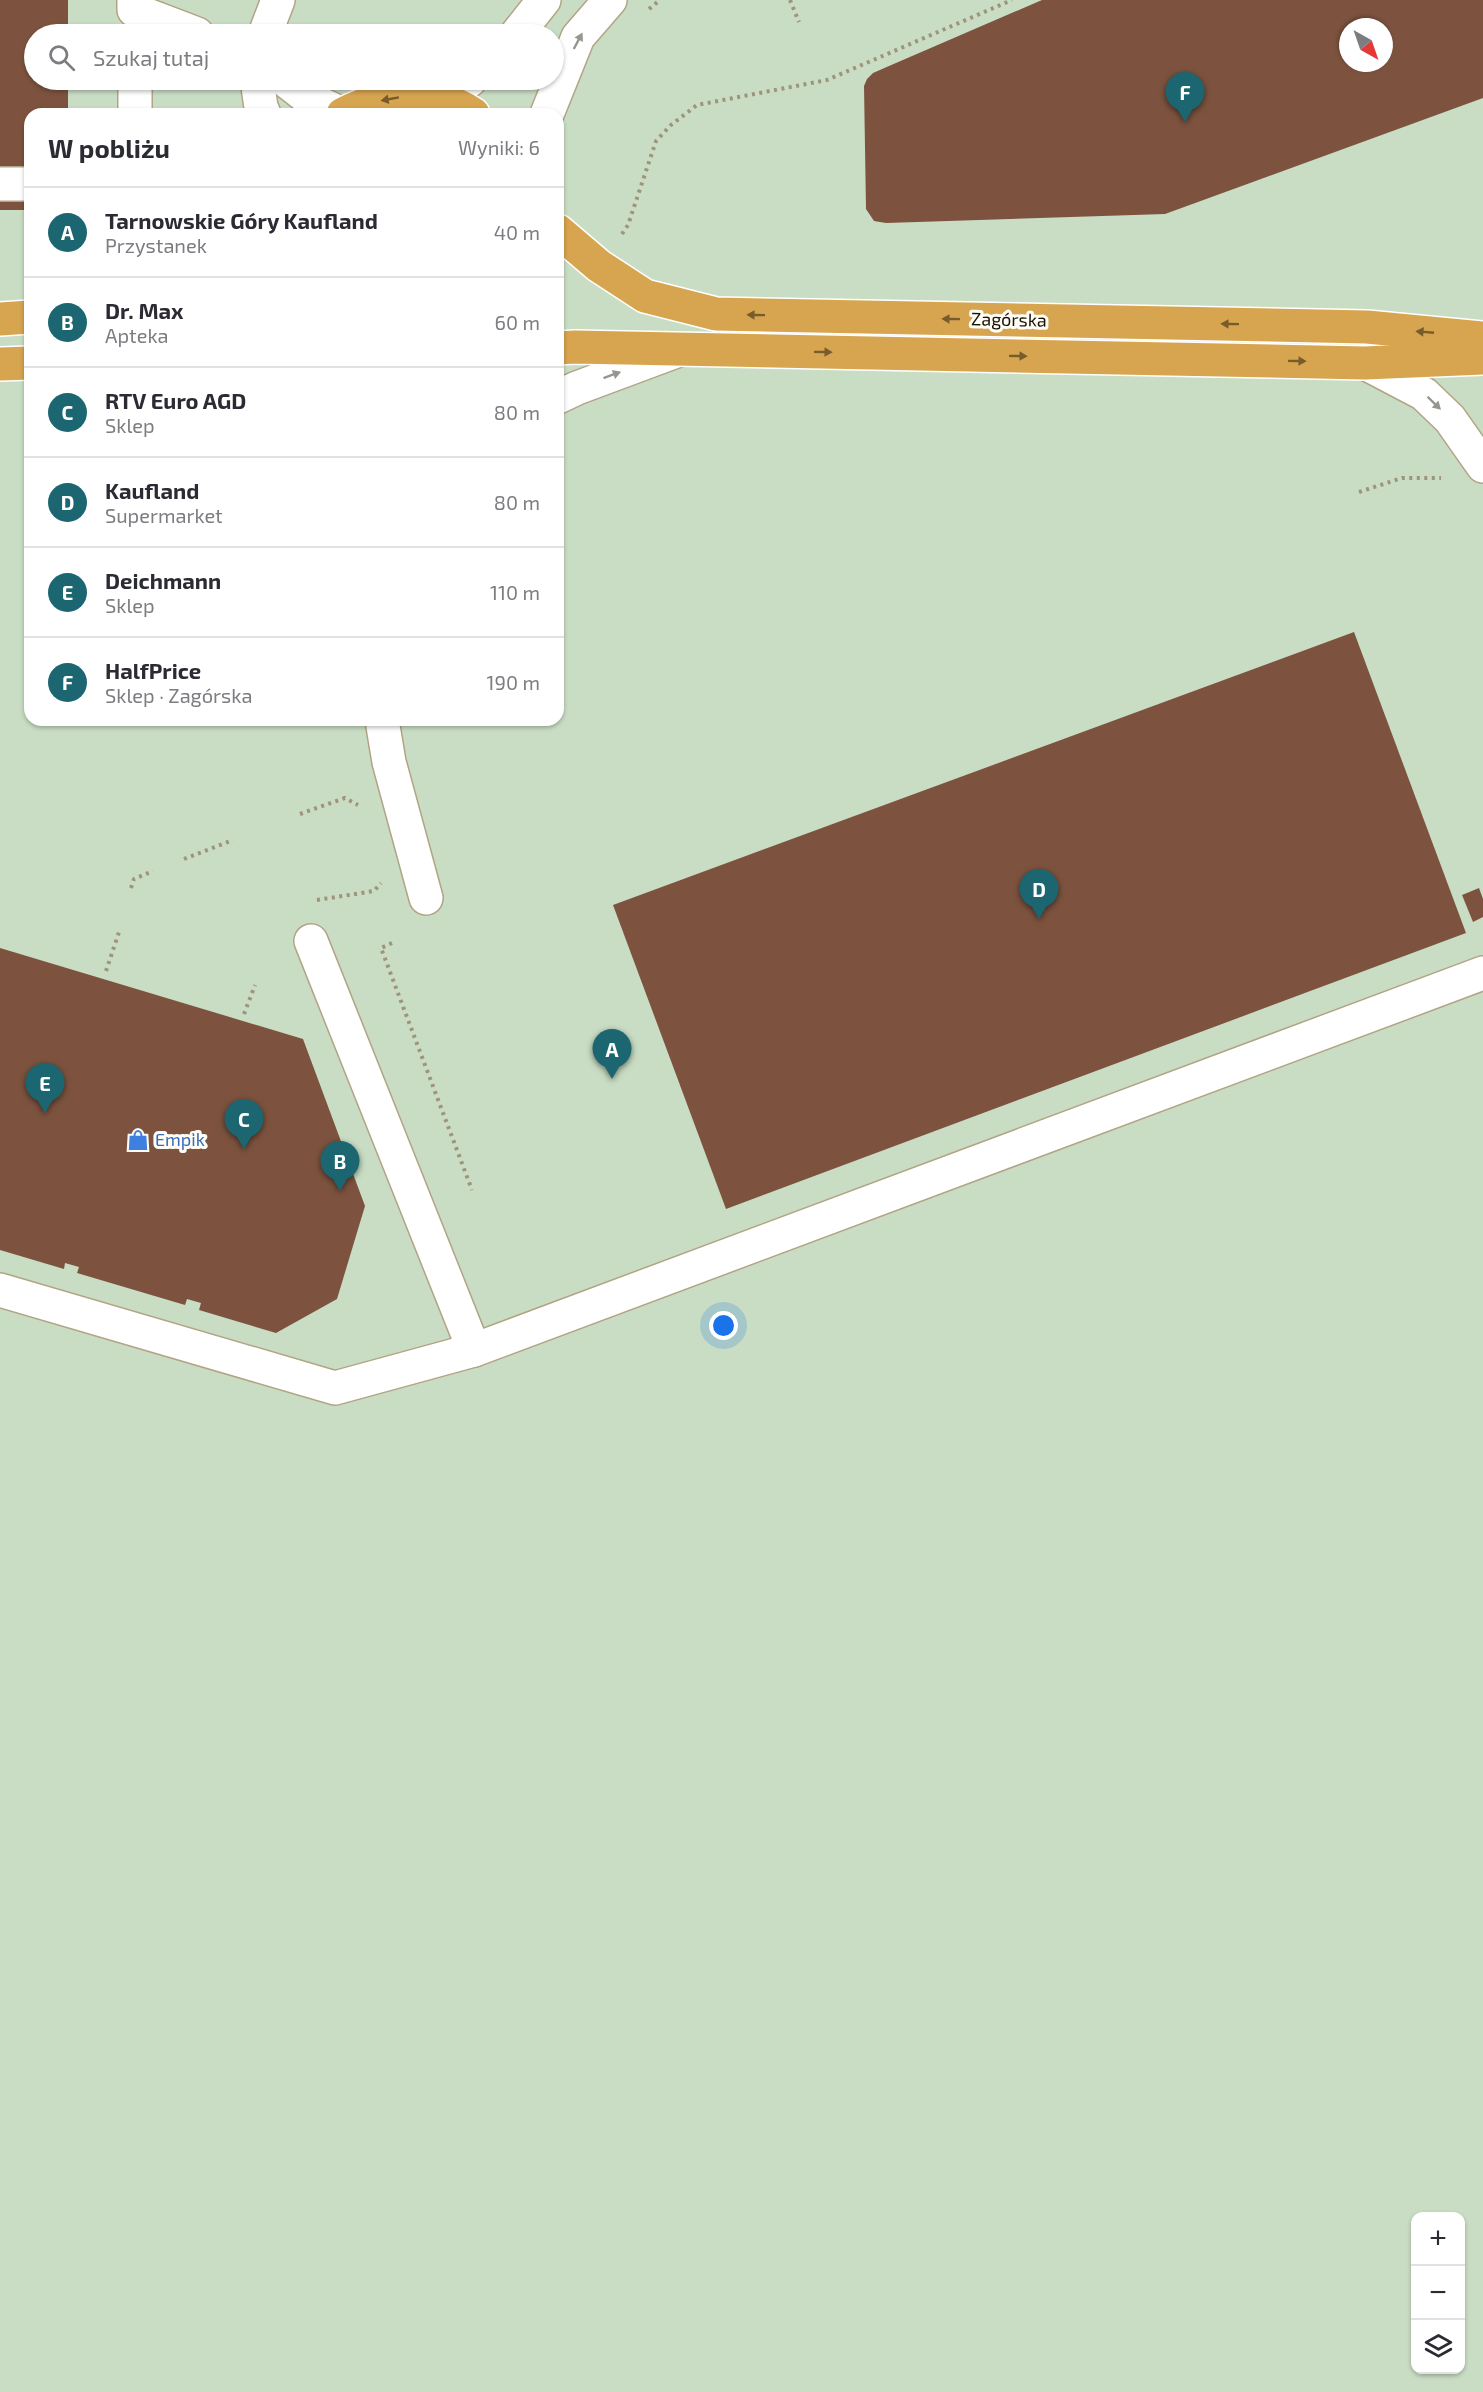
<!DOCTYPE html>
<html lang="pl">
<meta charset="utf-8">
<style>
body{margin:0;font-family:"Exo 2",sans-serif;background:#f2f2f3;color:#2b2b33}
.controls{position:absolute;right:18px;bottom:18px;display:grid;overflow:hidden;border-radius:12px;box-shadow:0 2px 4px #0004}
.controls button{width:54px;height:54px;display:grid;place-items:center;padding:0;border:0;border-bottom:2px solid #e1e1e2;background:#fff;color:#2b2b33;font:30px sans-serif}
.compass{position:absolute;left:1339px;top:18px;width:54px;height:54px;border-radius:50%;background:#fff;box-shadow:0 2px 4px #0004;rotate:140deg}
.you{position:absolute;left:724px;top:1326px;width:21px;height:21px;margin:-15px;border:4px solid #fff;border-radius:50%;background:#1a73e8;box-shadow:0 0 0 9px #1a73e833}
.badge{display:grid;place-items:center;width:39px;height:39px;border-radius:50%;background:#1b6671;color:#fff;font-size:20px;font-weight:700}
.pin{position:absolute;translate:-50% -50px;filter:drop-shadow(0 2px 3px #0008)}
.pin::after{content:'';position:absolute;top:32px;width:21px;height:18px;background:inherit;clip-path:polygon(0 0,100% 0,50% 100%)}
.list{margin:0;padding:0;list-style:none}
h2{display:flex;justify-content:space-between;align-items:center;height:78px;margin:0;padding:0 24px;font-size:26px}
h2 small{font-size:20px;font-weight:400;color:#7c7c81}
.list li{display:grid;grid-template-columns:39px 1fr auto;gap:18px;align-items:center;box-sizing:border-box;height:90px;padding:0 24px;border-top:2px solid #e1e1e2}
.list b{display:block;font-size:22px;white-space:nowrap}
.list p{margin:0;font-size:20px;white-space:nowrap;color:#7c7c81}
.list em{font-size:20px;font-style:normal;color:#7c7c81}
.icon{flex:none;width:33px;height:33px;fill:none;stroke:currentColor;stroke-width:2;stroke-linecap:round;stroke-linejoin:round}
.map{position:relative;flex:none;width:1483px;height:2392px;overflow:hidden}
.search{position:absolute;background:#fff;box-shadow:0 2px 4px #0004;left:24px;top:24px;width:540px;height:66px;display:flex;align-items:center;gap:15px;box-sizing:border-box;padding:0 21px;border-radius:33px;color:#7c7c81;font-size:22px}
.panel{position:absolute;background:#fff;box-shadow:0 2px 4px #0004;left:24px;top:108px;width:540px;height:618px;border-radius:18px}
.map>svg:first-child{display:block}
</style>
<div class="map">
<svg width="1483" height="2392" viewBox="0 0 1483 2392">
<rect width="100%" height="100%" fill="#fcedcc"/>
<!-- green -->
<path fill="#c9ddc4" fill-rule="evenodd" d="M0,0H1483V2392H0ZM1348,27H1384V63H1348ZM34,34H554V80H34ZM30,114H558V720H30ZM1416,2216H1460V2370H1416Z"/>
<!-- building -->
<g fill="#7d533f" fill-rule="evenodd">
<polygon points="0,0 68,0 68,34 34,34 34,80 68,80 68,114 30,114 30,210 0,210"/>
<path d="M1042,0H1483V98L1165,214L886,223L874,221L866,209L864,86L867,79L873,73L889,66ZM1348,27H1384V63H1348Z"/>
<polygon points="1354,632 1466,933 726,1209 613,905"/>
<polygon points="1479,888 1483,899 1483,917 1473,922 1462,895"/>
<polygon points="0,948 303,1039 365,1206 337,1299 276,1333 199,1310 201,1303 187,1299 185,1305 77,1273 79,1267 65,1263 64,1269 0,1250"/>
</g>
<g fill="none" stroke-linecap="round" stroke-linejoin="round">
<defs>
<g id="minor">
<polyline points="134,0 134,10 197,34"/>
<polyline points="265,34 278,0"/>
<polyline points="517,34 544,0"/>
<polyline points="135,80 135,114"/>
<polyline points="257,80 261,107 264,114"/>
<polyline points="285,80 308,98 342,114"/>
<polyline points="440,99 470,80"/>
<polyline points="547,114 578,37 610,0"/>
<polyline points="0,184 30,184"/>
<polyline points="1365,363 1424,394 1450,419 1483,466"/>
<polyline points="558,397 577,388 679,350"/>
<polyline points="382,720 389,762 426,898"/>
<polyline points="311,941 474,1350"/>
<polyline points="0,1290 335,1388 474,1350 1483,973"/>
</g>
<g id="highway">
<path d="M343,114C383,93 434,88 473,114"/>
<polyline points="558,231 599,266 645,296 716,314 1367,327 1483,338"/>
<polyline points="0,319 30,317"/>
<polyline points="558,348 575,347 1365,363 1483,358"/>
<polyline points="0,364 30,363"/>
</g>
</defs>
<!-- minor casing -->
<use href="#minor" stroke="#b2a484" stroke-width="36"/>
<!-- highway casing -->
<use href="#highway" stroke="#fff" stroke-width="36"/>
<!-- path -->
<g stroke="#9e947b" stroke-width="4" stroke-dasharray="3 4.5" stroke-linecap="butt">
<polyline points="790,0 799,22"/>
<polyline points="649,9 660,0"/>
<polyline points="622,234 628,225 656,141 671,125 697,105 827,80 1012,0"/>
<polyline points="1359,492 1402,478 1441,478"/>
<polyline points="300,814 345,798 358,805"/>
<polyline points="184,859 233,840"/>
<polyline points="131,888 134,879 153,871"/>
<polyline points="317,900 374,891 381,883"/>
<polyline points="392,943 381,948 472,1190"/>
<polyline points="106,971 120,929"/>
<polyline points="244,1014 255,985"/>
</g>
<!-- minor -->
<use href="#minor" stroke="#fff" stroke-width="33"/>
<!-- highway -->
<use href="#highway" stroke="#d7a450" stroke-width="33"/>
</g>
<!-- one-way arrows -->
<defs><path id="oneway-solid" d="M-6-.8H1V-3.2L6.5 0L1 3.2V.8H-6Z" transform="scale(1.5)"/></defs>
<g fill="#97958f">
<use href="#oneway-solid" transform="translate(578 41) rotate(-62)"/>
<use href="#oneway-solid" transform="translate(612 375) rotate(-20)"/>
<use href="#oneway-solid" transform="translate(1434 403) rotate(44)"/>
</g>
<g fill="#775c2c">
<use href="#oneway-solid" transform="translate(390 99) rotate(170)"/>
<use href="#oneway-solid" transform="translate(756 315) rotate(-179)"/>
<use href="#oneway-solid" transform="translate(951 319) rotate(-179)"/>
<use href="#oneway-solid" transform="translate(1230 324) rotate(-179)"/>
<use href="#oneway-solid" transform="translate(1425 332) rotate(-175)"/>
<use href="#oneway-solid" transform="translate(823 352) rotate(1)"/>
<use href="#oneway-solid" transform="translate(1018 356) rotate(1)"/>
<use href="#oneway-solid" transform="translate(1297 361) rotate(1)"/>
</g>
<!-- icons -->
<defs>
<symbol id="shop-bare" viewBox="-9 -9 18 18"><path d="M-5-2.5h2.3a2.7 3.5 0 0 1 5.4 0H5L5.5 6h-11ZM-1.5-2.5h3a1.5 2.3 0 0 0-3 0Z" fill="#3f7fe0" stroke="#fefcf5" stroke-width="2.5" paint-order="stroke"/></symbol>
</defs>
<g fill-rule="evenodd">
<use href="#shop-bare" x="123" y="1125" width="30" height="30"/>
</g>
<g text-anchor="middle" stroke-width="6" stroke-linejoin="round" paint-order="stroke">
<!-- street labels -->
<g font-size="18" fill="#171307" stroke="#fefcf5">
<text transform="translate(1009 320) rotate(1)" y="6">Zagórska</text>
</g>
<!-- shop labels -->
<g font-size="18" fill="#366cbe" stroke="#fefcf5" text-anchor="start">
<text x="155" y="1146">Empik</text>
</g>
</g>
</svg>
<div class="controls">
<button>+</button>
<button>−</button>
<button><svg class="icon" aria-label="layers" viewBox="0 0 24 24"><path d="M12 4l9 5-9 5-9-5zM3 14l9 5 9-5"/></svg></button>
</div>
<svg class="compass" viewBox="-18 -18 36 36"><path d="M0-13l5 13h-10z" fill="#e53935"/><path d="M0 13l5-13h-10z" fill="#7c7c81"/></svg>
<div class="you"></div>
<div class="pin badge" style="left:612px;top:1079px">A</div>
<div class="pin badge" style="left:340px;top:1191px">B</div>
<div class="pin badge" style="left:244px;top:1149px">C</div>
<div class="pin badge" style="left:1039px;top:919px">D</div>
<div class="pin badge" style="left:45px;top:1113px">E</div>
<div class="pin badge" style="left:1185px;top:122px">F</div>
<div class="search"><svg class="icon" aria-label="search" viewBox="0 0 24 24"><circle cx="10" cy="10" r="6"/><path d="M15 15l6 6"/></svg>Szukaj tutaj</div>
<section class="panel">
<h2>W pobliżu<small>Wyniki: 6</small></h2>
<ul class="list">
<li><span class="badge">A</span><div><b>Tarnowskie Góry Kaufland</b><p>Przystanek</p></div><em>40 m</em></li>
<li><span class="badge">B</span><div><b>Dr. Max</b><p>Apteka</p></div><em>60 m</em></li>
<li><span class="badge">C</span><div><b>RTV Euro AGD</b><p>Sklep</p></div><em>80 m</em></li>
<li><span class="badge">D</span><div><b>Kaufland</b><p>Supermarket</p></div><em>80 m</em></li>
<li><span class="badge">E</span><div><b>Deichmann</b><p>Sklep</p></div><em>110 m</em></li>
<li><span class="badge">F</span><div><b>HalfPrice</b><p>Sklep · Zagórska</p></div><em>190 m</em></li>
</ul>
</section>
</div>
